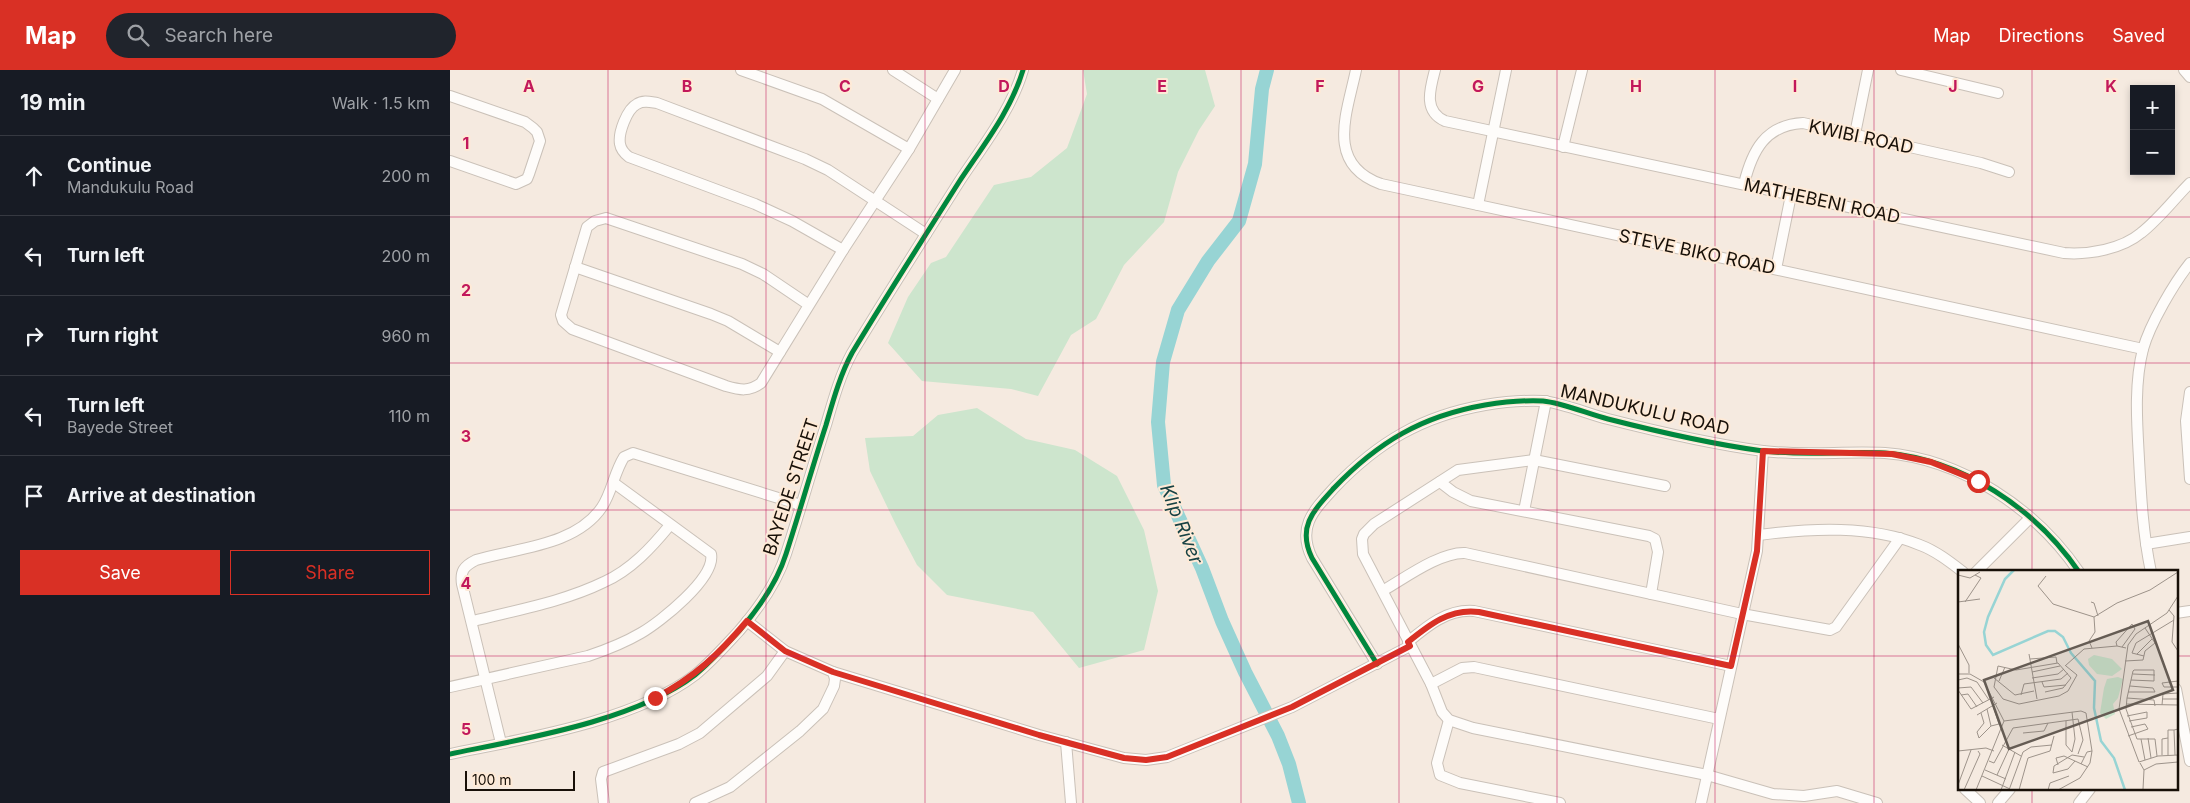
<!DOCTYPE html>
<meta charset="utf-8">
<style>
body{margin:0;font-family:Inter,sans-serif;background:#20242c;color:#f1f3f6}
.controls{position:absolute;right:15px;top:15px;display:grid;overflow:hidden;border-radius:0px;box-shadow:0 2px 8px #0003}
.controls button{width:45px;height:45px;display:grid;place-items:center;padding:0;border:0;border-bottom:1px solid #363941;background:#171b24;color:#f1f3f6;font:25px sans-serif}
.scale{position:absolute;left:15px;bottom:12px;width:110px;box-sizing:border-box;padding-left:5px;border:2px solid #181008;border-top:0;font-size:14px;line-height:18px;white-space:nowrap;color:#181008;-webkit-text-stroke:4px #feead7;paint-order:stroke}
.stop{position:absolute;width:15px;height:15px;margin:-11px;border:4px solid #d93025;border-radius:50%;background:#fff}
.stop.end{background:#d93025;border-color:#fff;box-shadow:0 1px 5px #0008}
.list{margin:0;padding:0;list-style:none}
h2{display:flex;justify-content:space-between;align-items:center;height:65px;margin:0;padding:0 20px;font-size:21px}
h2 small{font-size:16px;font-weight:400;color:#9ea1a6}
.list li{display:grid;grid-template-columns:32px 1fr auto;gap:15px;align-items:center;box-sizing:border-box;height:80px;padding:0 20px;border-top:1px solid #363941}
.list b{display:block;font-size:19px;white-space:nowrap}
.list p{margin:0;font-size:16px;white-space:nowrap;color:#9ea1a6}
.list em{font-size:16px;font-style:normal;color:#9ea1a6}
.actions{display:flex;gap:10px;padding:15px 20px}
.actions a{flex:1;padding:11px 0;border:1px solid #d93025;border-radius:0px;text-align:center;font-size:18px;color:#d93025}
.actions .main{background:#d93025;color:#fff}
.icon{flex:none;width:28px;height:28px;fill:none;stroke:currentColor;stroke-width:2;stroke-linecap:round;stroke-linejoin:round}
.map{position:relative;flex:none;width:1740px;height:733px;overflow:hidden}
header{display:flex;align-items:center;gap:30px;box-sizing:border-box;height:70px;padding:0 25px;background:#d93025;color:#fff}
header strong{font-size:24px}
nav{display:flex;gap:28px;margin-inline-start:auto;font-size:18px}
.search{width:350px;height:45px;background:#20242c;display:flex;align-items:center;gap:12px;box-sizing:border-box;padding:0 18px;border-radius:28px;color:#9ea1a6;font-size:19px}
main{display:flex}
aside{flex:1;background:#171b24}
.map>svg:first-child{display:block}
</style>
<header>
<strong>Map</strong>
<div class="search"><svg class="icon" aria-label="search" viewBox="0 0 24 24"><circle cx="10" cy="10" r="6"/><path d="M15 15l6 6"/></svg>Search here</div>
<nav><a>Map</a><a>Directions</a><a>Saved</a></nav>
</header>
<main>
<aside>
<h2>19 min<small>Walk · 1.5 km</small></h2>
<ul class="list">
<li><svg class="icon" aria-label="ahead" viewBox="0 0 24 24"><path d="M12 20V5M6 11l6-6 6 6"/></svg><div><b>Continue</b><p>Mandukulu Road</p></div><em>200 m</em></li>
<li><svg class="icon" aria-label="left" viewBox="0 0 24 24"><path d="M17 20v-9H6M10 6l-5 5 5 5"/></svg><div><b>Turn left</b></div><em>200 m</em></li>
<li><svg class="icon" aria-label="right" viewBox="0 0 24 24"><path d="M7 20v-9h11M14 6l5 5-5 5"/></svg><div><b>Turn right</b></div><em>960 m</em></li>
<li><svg class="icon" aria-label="left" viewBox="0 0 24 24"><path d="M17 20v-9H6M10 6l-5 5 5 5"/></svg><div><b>Turn left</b><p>Bayede Street</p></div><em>110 m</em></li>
<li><svg class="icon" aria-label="arrive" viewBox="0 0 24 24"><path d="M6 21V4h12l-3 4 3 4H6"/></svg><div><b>Arrive at destination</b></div></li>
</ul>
<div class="actions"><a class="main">Save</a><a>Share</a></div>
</aside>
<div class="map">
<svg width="1740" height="733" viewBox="0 0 1740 733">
<rect width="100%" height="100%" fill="#f5eae0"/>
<!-- green -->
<g fill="#cde5cd">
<polygon points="633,0 755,0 765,36 749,60 728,102 714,152 674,195 646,249 621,265 588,326 561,319 472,311 438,273 458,227 481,193 496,187 544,115 581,107 617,78 637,24"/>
<polygon points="527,338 576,369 625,380 667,406 694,460 708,521 694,580 629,598 583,542 497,525 467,495 446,455 420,401 415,368 463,366 488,345"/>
</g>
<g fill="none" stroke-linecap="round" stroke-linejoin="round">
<!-- river -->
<polyline stroke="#97d4d4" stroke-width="14" points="817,0 812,19 805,94 789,151 758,191 728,240 713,292 708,352 714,415 752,498 772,551 795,602 828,666 839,694 849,733"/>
<defs>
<g id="minor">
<polyline points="291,0 372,29 459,79"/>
<polyline points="443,0 488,29"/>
<path d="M906,0C897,43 875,94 931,114L1693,279"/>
<path d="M985,0C980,19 973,41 995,51L1614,183C1639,185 1672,179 1691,163C1709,149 1724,129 1740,113"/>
<polyline points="1451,0 1548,23"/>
<polyline points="1734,0 1740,7"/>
<polyline points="0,26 75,52 83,58 87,62 90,71 79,104 77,109 66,114 0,91"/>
<polyline points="1405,64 1418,0"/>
<polyline points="1113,77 1132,0"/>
<path d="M1294,114C1302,81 1315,55 1353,53L1531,93L1559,102"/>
<polyline points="1028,135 1056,0"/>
<path d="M393,180L342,151L305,134L179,87C175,84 171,80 170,74C168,63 177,39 187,34C193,30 200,32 207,33L355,89L378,100L476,164"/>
<polyline points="125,197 261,244 278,251 330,282"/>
<polyline points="1326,199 1341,125"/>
<path d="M359,235L313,204L292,194L156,148L145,151L137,157L111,245L113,251L122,259L276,316C290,320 299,322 311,313L393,180L459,79L505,0"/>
<polyline points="1740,322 1736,351 1740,409"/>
<polyline points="990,412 1003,422 1021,431 1199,466 1205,469 1208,482 1201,524"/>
<polyline points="1215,416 1084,390 1008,400 924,454 914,464 912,469 913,484 981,614 992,642 999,650 1023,658 1257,705 1323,724 1354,726 1387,721 1427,733"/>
<polyline points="1074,441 1096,331"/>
<path d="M1309,465C1361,458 1421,455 1470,475C1486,481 1500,492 1513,502"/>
<polyline points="1696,474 1740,467"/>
<polyline points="1526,502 1580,448"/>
<path d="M1701,502C1693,464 1691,427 1689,389C1687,353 1684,314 1693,279C1700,254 1724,213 1740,193"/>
<path d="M934,520C955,508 990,482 1015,483L1292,544L1380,560L1386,557L1450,468"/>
<polyline points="1726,543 1740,541"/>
<path d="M23,551C66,540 113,532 154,512C181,500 202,477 220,455"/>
<path d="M958,572C977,556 997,539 1024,541L1281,596"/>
<path d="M927,594L862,488C847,457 863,441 884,418C928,372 972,346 1035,335C1054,332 1074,330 1093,331C1113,333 1138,344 1158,349C1209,362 1261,374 1313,381C1353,386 1394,381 1435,383C1512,389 1586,439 1629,502"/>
<polyline points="383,602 589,665 674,688 696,690 717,687 842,637 960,576"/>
<polyline points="981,614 1012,598 1024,597 1269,649"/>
<path d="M0,617L138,586C156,580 174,573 191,563C210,552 266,508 261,484L164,413"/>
<polyline points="1726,619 1740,691"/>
<polyline points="999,650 987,693 990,705 1010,713 1110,733"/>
<polyline points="616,672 621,733"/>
<path d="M51,673L12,514C10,501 14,496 26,490C66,478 126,476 152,437C162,422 164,403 174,387L183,383L351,435"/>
<path d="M0,684C73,669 185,651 245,605C261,592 275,576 289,561C309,538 327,513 336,484C350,441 362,398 376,355C383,331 390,305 402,283C437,225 473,169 509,112C532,77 561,41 573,0"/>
<polyline points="1515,719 1530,733"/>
<polyline points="154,733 151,709 153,702 229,674 250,663 317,606 335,581"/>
<polyline points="245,733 280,717 350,661 373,639 384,616 385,609 383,602 335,581 297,551"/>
<polyline points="1251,733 1307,481 1313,381"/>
<polyline points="1548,733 1560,719"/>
<polyline points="1629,733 1640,719"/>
</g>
</defs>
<!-- minor casing -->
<use href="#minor" stroke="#cac1b8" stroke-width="12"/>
<!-- minor -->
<use href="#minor" stroke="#fefcfa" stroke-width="10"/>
<defs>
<g id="cycleway">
<path d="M927,594L862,488C847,457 863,441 884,418C928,372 972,346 1035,335C1054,332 1074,330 1093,331C1113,333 1138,344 1158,349C1209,362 1261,374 1313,381C1353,386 1394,381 1435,383C1512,389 1586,439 1629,502"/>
<path d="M0,684C73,669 185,651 245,605C261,592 275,576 289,561C309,538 327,513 336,484C350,441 362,398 376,355C383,331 390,305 402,283C437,225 473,169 509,112C532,77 561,41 573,0"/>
</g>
</defs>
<!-- cycleway casing -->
<use href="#cycleway" stroke="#feead7" stroke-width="8"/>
<!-- cycleway -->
<use href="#cycleway" stroke="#00873e" stroke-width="5"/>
</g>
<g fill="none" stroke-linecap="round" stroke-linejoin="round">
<!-- route -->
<path stroke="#d93025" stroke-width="6" d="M205,628C244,608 269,584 297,551L335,581L383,602L589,665L674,688L696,690L717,687L842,637L960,576L958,572C979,555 1000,538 1029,542L1281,596L1307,481L1313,381L1442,384L1481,392L1528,411"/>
</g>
<!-- grid -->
<path fill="none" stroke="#c2185b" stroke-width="1" stroke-opacity="0.55" d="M158,0V733M316,0V733M475,0V733M633,0V733M791,0V733M949,0V733M1107,0V733M1265,0V733M1424,0V733M1582,0V502M0,147H1740M0,293H1740M0,440H1740M0,586H1509M1726,586H1740M1582,719V733"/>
<g text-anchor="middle" stroke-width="4" stroke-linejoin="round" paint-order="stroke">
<!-- street labels -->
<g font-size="18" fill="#181008" stroke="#feead7">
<text transform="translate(1411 67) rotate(12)" y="6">KWIBI ROAD</text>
<text transform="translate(1372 131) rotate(12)" y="6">MATHEBENI ROAD</text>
<text transform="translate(1247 182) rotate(12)" y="6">STEVE BIKO ROAD</text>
<text transform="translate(1195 340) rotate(13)" y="6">MANDUKULU ROAD</text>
<text transform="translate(341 417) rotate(-72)" y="6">BAYEDE STREET</text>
</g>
<!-- water labels -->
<g font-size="19" font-style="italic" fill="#174244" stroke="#feead7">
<text transform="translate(732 454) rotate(68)" y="7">Klip River</text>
</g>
</g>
<!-- overview -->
<g transform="translate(1508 500)">
<rect width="220" height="220" fill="#f5eae0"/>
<path d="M136,85L154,89L164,99L154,106L139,104L131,95L130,89ZM160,107L165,109L160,128L155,134L157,144L148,149L142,143L146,118L149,109Z" fill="#cde5cd"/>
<path fill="none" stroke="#97d4d4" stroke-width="2.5" d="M56,0L47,9L30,47L26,62L28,75L35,85L90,61H97L105,67L113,83L137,111L136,138L143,171L156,188L167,220"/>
<path fill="none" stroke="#9d938a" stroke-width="1" d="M0,5L12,8L22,2M88,6L80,16L95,34L136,47L159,33L192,20L220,2M220,26L209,43L178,64L170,75L161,139L181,192L200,186L220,185M0,32L22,29M7,32L23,8L17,5M133,32L136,33L140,46M211,40L216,46L214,72L220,81M0,74L11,95V103M164,77L177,59L174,54L158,72L159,76L168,78M134,78L131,71L137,62L136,47M71,84L79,129M179,84L194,69M186,86L174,83L178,73L216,50M72,89L98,87L99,93M167,91L185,90L187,81L197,73L187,58M107,96L126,79L159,76M74,102L102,96M0,104H12L26,112L46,151L18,220M175,104L197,105M36,108L57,125L76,121M74,108L100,104L106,99M0,110L9,108L19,112L31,130M173,110L196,111V100H176L175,101L169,128L168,139L179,169H197L199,186M41,111L47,97M220,111L204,113L206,117H220M84,112L86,117L108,115M0,118L13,117L25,133M0,120L13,139L36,127M87,122L105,118L113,108L100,93L58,100L40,96L36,117L45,129L61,134L101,126L110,121L119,105L108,96M170,122H197L195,118L172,116M3,125L10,124L19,137M63,125L66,114L103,109L110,103M169,128L196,130L197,136M204,129H220M168,134L220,135M204,135L205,124L220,123M23,143L26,153L19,162L21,168L33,156L29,139M19,145L39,133M169,146L189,142V148L171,151M46,151L123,141L128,143L134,181L132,193L122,208L100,220M108,151V175L114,182M33,156L41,154L35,136M65,163L86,161L90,153M170,166L190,159L187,154L173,157M190,168L193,188M183,169L187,190M44,175L63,186M0,181L28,178L36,181M114,182L117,169L114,142M204,185V169L210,168M210,185V160H216M217,185L216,160L220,159M31,191L36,193L55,158L120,149L125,170L120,184M117,191L110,199L95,203L96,196L114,185L126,187M182,193L186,200L198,194L220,192M123,194L129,182L134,181M100,195L98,188L106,186L130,197M27,200L48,209M39,205L51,179M24,206L52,219M0,215L13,180M185,219L186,200M6,220L22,184L20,181M43,220L57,182M51,220L65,182L73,177L94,175M61,220L70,188L92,181L96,166M90,220L92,213L111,206"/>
<path fill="#655c54" fill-opacity="0.15" stroke="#655c54" stroke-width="2.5" d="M190,51L215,120L51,179L26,110Z"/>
<rect width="220" height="220" fill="none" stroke="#181008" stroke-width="2.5"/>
</g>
<g font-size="16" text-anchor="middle" font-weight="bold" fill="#c2185b" stroke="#feead7" stroke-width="4" stroke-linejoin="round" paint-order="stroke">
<text x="79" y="22">A</text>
<text x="237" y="22">B</text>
<text x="395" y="22">C</text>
<text x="554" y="22">D</text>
<text x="712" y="22">E</text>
<text x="870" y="22">F</text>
<text x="1028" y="22">G</text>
<text x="1186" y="22">H</text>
<text x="1345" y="22">I</text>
<text x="1503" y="22">J</text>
<text x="1661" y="22">K</text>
<text x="16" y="79">1</text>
<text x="16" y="226">2</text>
<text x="16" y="372">3</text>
<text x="16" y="519">4</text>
<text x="16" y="665">5</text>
</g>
</svg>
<div class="controls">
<button>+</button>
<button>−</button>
</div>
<div class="scale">100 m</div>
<div class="stop" style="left:1528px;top:411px"></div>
<div class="stop end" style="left:205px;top:628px"></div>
</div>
</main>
